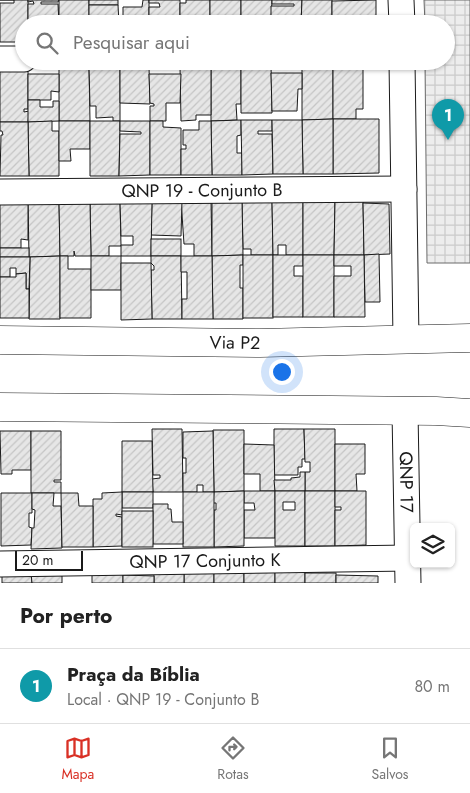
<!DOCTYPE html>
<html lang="pt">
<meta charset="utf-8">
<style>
body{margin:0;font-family:Jost,sans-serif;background:#f2f2f2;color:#222}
.controls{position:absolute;right:15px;bottom:15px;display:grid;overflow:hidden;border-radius:8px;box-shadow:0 1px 4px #0004}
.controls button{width:45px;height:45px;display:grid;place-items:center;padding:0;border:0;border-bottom:1px solid #e0e0e0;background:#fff;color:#222;font:25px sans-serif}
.scale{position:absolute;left:15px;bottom:12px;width:68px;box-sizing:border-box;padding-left:5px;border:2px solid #1a1a1a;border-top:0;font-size:14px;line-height:18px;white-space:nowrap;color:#1a1a1a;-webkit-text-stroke:4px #fff;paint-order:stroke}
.you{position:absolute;left:281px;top:371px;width:18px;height:18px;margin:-12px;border:4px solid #fff;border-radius:50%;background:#1a73e8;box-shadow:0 0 0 8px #1a73e833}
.badge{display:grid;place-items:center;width:32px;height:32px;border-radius:50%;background:#d93025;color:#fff;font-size:16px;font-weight:700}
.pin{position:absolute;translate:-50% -41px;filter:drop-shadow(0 1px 2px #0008)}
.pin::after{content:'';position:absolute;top:26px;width:18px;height:15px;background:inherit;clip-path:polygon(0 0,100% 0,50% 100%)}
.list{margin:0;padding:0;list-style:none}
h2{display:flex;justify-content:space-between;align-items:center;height:65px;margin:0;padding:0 20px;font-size:21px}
h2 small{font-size:16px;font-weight:400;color:#767676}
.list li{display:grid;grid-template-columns:32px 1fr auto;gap:15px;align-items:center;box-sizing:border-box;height:75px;padding:0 20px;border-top:1px solid #e0e0e0}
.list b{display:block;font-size:19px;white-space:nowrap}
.list p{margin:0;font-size:16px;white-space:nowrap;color:#767676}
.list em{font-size:16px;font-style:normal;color:#767676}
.icon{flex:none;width:28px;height:28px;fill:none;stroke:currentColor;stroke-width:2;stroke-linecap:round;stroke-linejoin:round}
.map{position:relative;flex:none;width:470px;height:583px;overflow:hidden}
.search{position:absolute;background:#fff;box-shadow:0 1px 4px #0004;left:15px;right:15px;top:15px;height:55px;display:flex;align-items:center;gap:12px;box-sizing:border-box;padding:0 18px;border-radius:28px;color:#767676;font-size:19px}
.sheet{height:140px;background:#fff}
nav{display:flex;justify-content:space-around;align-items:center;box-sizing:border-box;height:70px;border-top:1px solid #e0e0e0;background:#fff;font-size:14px;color:#767676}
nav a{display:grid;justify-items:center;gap:2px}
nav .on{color:#d93025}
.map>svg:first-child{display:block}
</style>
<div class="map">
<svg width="470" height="583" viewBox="0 0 470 583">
<defs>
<pattern id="plaza-grid" width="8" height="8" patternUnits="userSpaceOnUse" patternTransform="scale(1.25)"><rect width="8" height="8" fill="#ededed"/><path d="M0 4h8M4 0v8" fill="none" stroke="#cbcbcb"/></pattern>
<pattern id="building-hatch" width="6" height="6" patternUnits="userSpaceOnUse" patternTransform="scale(1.25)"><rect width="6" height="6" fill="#e6e6e6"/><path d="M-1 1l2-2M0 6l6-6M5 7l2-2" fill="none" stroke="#c5c5c5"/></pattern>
</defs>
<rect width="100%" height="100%" fill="#fff"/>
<!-- plaza -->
<polygon fill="url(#plaza-grid)" stroke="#6a6a6a" points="424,0 470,0 470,263 427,263 425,61 446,61 446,24 425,24"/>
<!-- building -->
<g fill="url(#building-hatch)" stroke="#1a1a1a" fill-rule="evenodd">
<polygon points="0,0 28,0 28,24 24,24 24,42 0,42 0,3 14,3 14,0"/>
<polygon points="28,0 59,0 58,2 41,2 41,4 58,4 59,24 28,24 28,4 34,4 33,1 28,2"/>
<rect x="59" y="0" width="30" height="24"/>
<rect x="89" y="0" width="29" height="5"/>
<polygon points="143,0 149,0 149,24 123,24 123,7 142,7"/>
<polygon points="149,0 180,0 180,24 149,24 149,7 160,7 159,3 149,3"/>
<polygon points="186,0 210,0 210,24 180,24 180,3 186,3"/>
<rect x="210" y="0" width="31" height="24"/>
<polygon points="241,0 272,0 271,24 241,24"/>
<polygon points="272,0 302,0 301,24 271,24 271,6 294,6 294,4 272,4"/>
<polygon points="302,0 332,0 332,24 301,24"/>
<polygon points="376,0 376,24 332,24 332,1"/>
<polygon points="89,5 118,5 119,24 89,24"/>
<polygon points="211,65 241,65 241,104 236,104 237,120 211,121"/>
<polygon points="241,65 271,65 272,113 241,113"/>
<polygon points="302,65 333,66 333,119 302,120"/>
<polygon points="363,65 363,109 356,109 356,119 333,119 333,66"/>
<polygon points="180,66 211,66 211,115 196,115 196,120 181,121"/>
<polygon points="0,67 28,69 28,109 24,109 24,112 29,111 28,122 0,122"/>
<polygon points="59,67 89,67 90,121 59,121"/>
<polygon points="89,67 120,67 120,121 113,121 113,117 96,118 96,106 90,106"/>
<polygon points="120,67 149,67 150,104 120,103"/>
<polygon points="271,73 302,73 302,89 298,89 297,111 272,111"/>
<polygon points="28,74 59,74 59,92 51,91 51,100 28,100"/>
<polygon points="149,74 181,74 180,103 166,103 166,121 150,121 150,106 154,106 154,104 150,103"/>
<polygon points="28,100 40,100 40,107 53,107 53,101 59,101 59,121 28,122"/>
<polygon points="333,119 379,119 379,173 333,174"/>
<polygon points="333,119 333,174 303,174 302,120"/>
<polygon points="241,120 241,135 237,136 237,153 242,153 242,175 212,175 211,121"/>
<polygon points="241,120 272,120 272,131 258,131 258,134 272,134 273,174 242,175"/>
<polygon points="272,120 302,120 303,174 273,174"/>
<polygon points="52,121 52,131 59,131 59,176 29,176 28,122"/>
<polygon points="59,121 90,121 90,149 70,149 71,161 59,161"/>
<polygon points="90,121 120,121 119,176 90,176"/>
<polygon points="120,121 150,121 150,175 119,176 120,134 141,134 141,132 120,131"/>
<polygon points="150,121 163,121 163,127 181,128 181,175 150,175"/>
<polygon points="199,121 211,121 212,175 181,175 181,149 186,149 186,145 183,145 183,130 199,130"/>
<polygon points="0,122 28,122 29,176 0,176 1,135 3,135 2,131 0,131"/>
<polygon points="181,200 211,200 212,256 194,256 194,244 184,244"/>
<polygon points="272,200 273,255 251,255 251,249 243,249 242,201"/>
<polygon points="28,201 59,202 60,256 29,257"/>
<polygon points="90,201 120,201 121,246 109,246 109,256 91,256"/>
<polygon points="182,201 181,236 151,235 152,202"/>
<polygon points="212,201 242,201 243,255 212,256"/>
<polygon points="303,201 303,255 286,255 286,245 278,245 278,255 273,255 272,202"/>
<polygon points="303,201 335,201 334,255 303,255"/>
<polygon points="335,201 363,201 364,255 334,255"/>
<polygon points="0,202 28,202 28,240 21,239 21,248 0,248"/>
<polygon points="59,202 90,202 91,256 75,256 74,251 74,256 60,256"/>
<polygon points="120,202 152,202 151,256 121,256 121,245 133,245 133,236 121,236"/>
<polygon points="363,203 389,204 390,254 364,255"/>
<rect x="151" y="239" width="30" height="17"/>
<rect x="0" y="248" width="29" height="9"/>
<polygon points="379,254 380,302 365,302 364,255"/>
<polygon points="243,255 243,265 240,265 240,288 243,288 243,319 213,319 212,256"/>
<rect x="243" y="255" width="30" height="63"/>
<polygon points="273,255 303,255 303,266 294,266 294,276 303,276 303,317 273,317"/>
<rect x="303" y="255" width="31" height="62"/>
<polygon points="334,255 364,255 365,317 334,317 334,276 351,276 351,266 334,266"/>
<polygon points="60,256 60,319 29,319 30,257"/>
<polygon points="60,256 68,256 68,269 91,269 91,318 60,318"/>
<rect x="91" y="256" width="30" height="34"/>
<polygon points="151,256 181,256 182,319 152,319 151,270 154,270 154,266 151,263"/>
<polygon points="181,256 212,256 213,319 182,319 182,299 187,299 187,272 181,272"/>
<polygon points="0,257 30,257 29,289 26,289 26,273 16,274 16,268 10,268 10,277 0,277"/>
<polygon points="121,263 151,263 152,319 121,320"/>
<polygon points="26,273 26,289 29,289 29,318 0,318 0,277 16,277 16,274"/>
<polygon points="152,429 182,429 183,492 153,492 152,479 160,478 160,475 153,475"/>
<polygon points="274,429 304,429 305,459 302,459 302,467 298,467 298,475 274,475"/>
<polygon points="304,429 335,429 335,491 305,491 305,472 310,472 310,462 305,462"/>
<polygon points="213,430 244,430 244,491 214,492"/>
<polygon points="0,431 31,431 31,470 12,470 12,474 1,474"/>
<polygon points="31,431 61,431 61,480 54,480 54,482 61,482 61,493 31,493"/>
<polygon points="213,431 214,492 203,492 203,485 197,485 197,492 183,492 183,473 186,473 186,458 183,458 183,432"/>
<polygon points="122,441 152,441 153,492 122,492"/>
<polygon points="244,444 274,445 275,491 260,491 260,474 244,474"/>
<polygon points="335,444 365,444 365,474 356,474 357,491 335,491"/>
<polygon points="300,472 305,472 305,491 275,491 274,480 291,480 291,478 300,477"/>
<polygon points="244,491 275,491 275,538 244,538 244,510 255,510 254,503 244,503"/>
<polygon points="244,491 244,546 214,547 214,510 216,510 216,503 213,503 214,492"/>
<path d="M275,491H305V546H275ZM283,502H295V510H283Z"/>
<rect x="305" y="491" width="30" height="55"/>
<polygon points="335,491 366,491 366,545 335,546 335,510 341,510 341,507 335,507"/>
<rect x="122" y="492" width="31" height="16"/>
<polygon points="122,492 122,515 116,514 116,516 122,517 122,546 93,547 93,499 102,499 102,493"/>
<rect x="183" y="492" width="31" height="55"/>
<polygon points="1,493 32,493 32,513 29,513 29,527 32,528 31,545 1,546"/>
<polygon points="32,493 54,493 53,506 61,506 62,548 31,549 32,528 34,528 35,510 32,509"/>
<polygon points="61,493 78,493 79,506 93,506 93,547 62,547"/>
<polygon points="153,504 168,504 168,509 171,509 172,522 183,522 183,544 153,544"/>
<rect x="122" y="511" width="31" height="36"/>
<polygon points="214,571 214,583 184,583 184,572"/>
<rect x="214" y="571" width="30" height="12"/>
<rect x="244" y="571" width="31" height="12"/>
<rect x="275" y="571" width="30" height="12"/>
<rect x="154" y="572" width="30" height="11"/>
<polygon points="31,573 32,583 2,583 2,574"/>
<polygon points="31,573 62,573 62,583 32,583"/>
<polygon points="92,573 123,574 123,583 92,583"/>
<rect x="305" y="573" width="31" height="10"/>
<polygon points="123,575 154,576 154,583 123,583"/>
<polygon points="336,575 378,576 378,583 336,583"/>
</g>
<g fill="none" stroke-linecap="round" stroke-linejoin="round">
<defs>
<g id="minor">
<polyline points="401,0 402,24"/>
<polyline points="0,59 24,59"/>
<polyline points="402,61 406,340"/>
<path id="s1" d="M0,192L404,189"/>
<path id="s2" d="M405,411L408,583"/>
<path id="s3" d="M0,564L409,558"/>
</g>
<g id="major">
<path id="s4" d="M0,340L260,343L470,338"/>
<polyline points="0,407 436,411 470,413"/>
</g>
</defs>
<!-- minor casing -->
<use href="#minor" stroke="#1a1a1a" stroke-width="27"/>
<!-- major casing -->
<use href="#major" stroke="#1a1a1a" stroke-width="29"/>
<!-- minor -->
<use href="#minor" stroke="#fff" stroke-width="25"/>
<!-- major -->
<use href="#major" stroke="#fff" stroke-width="28"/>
</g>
<g text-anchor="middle" stroke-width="4" stroke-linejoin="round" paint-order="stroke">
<!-- street labels -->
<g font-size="18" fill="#1a1a1a" stroke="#fff">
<text dy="6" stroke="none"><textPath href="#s1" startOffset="202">QNP 19 - Conjunto B</textPath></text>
<text dy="6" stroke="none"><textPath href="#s4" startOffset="235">Via P2</textPath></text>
<text dy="6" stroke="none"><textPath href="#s2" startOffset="71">QNP 17</textPath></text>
<text dy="6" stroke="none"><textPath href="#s3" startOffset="205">QNP 17 Conjunto K</textPath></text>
</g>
</g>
</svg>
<div class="controls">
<button><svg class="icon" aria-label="layers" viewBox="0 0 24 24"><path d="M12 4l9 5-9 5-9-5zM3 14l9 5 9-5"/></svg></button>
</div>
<div class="scale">20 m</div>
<div class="you"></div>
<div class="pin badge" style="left:448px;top:140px;background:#0f9aa8">1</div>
<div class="search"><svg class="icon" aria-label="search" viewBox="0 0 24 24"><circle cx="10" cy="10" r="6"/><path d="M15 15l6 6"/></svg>Pesquisar aqui</div>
</div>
<section class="sheet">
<h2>Por perto<small></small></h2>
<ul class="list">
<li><span class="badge" style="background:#0f9aa8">1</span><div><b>Praça da Bíblia</b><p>Local · QNP 19 - Conjunto B</p></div><em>80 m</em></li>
</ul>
</section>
<nav>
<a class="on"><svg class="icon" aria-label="map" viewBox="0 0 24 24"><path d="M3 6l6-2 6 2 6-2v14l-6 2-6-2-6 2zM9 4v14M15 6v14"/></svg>Mapa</a>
<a><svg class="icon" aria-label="directions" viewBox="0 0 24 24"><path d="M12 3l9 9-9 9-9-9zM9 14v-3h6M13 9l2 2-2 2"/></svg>Rotas</a>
<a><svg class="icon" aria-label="saved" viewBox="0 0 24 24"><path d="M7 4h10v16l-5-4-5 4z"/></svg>Salvos</a>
</nav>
